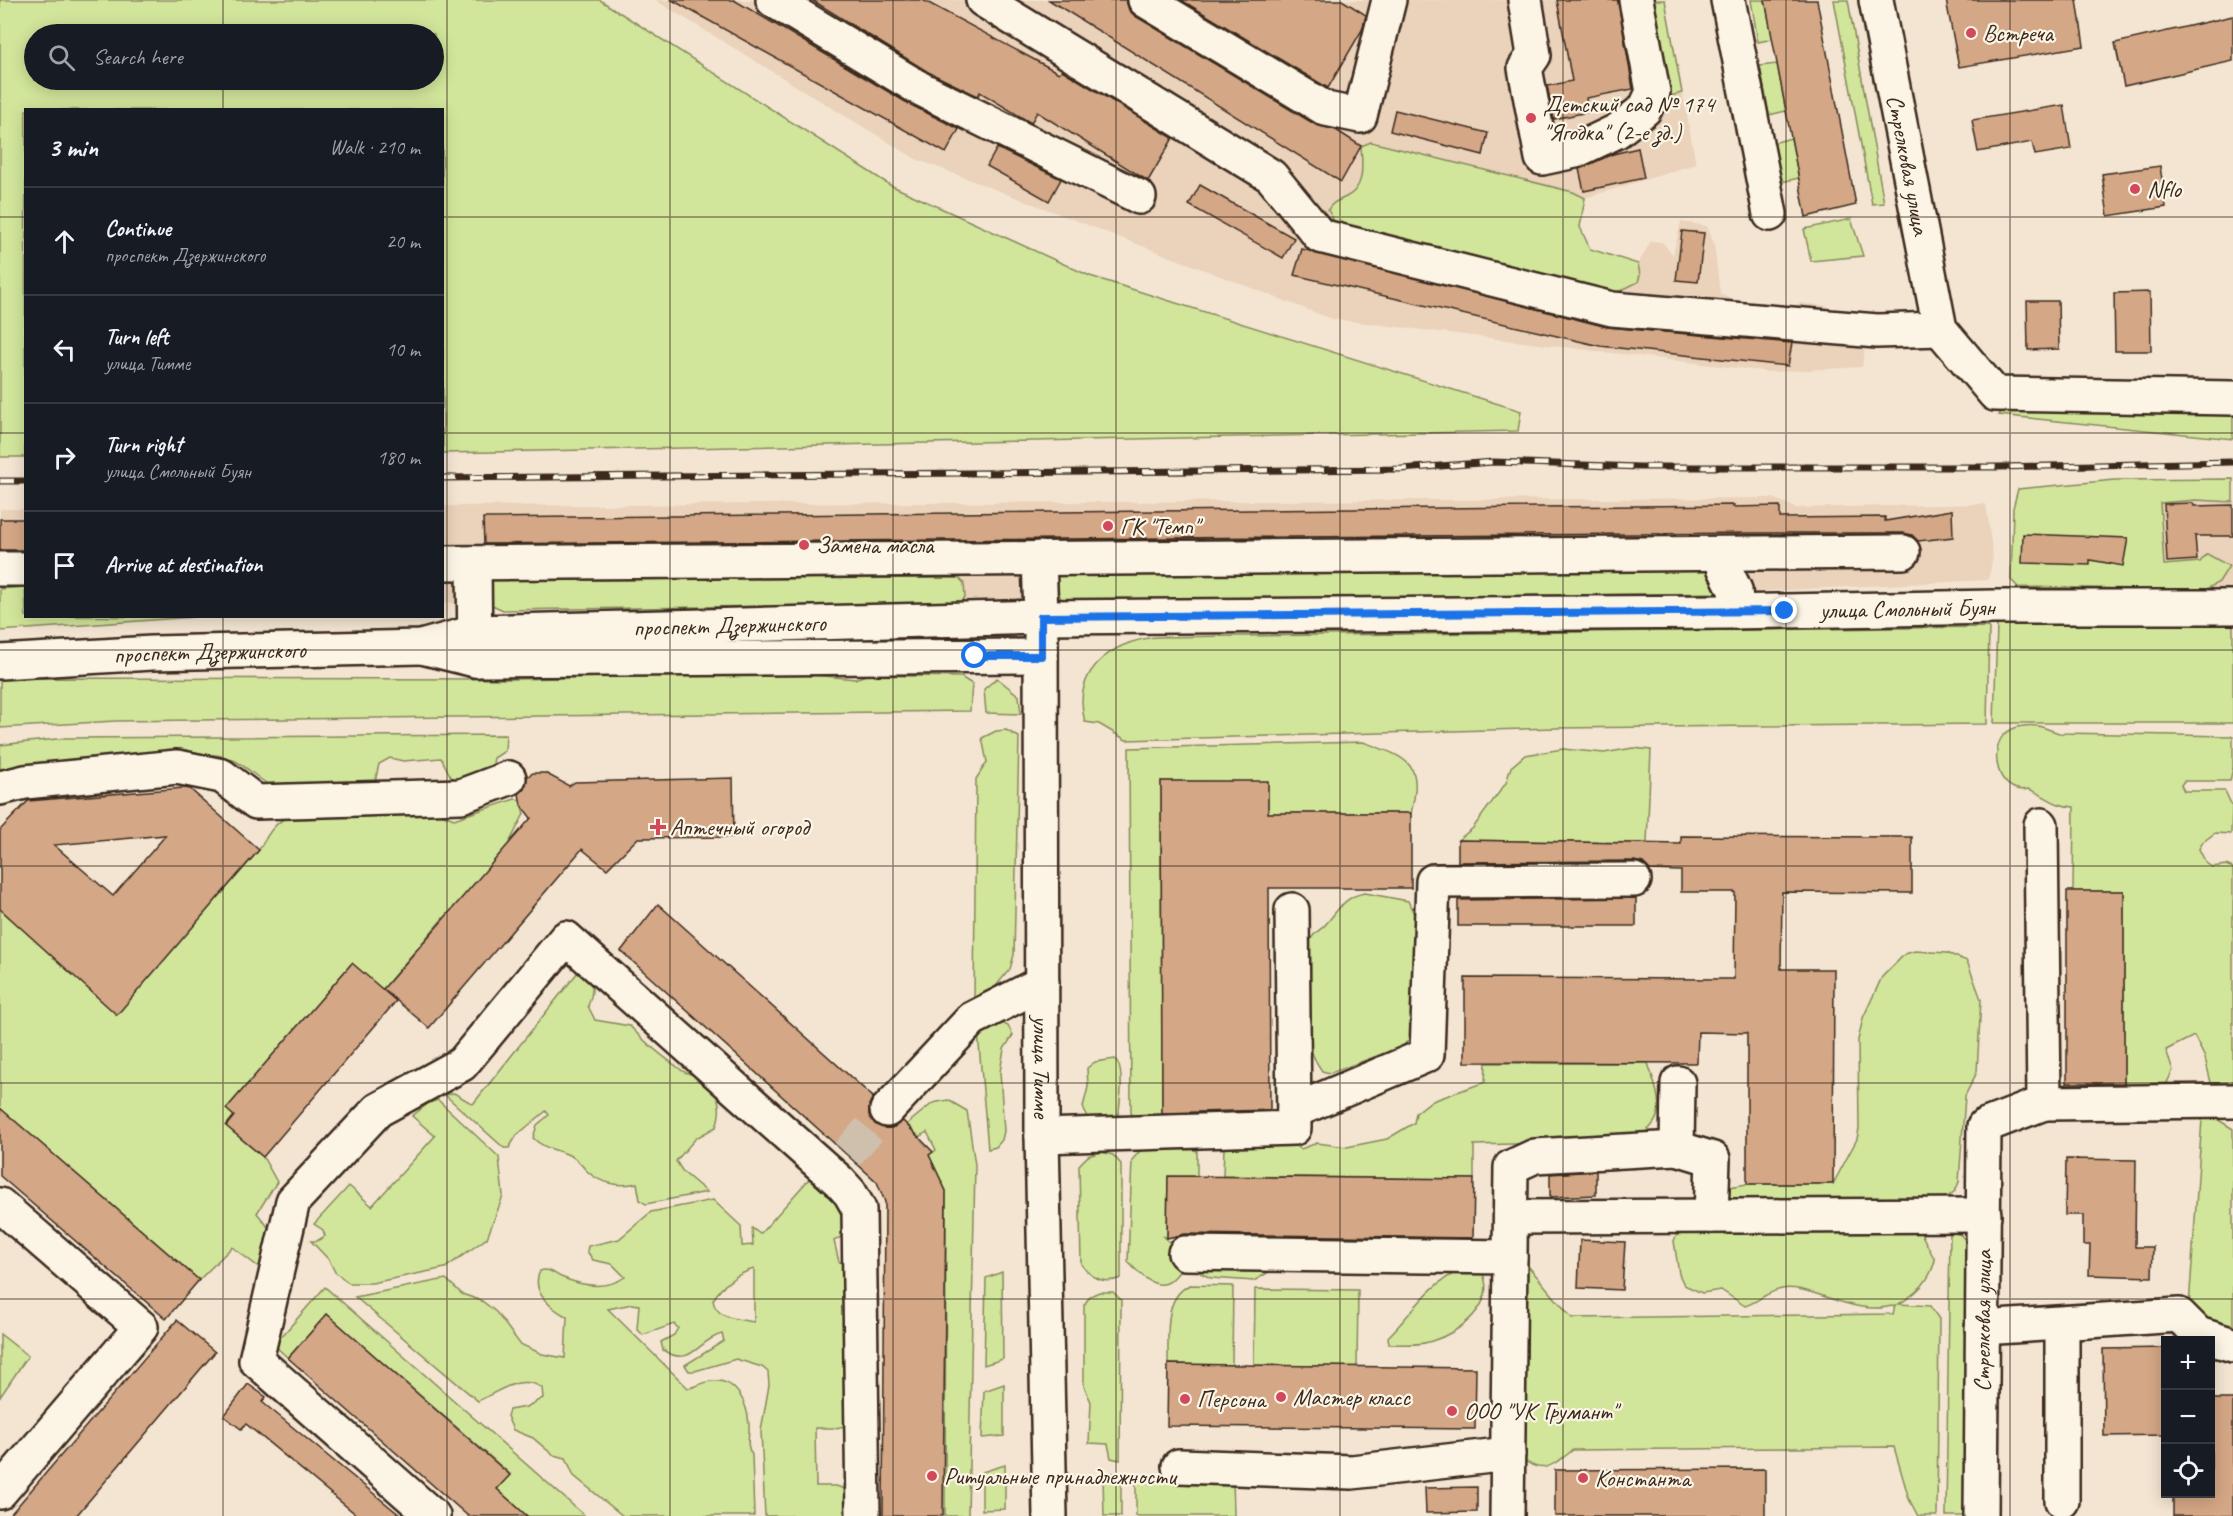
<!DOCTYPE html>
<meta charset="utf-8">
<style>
body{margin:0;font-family:Caveat,sans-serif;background:#20242c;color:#f1f3f6}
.controls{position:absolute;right:18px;bottom:18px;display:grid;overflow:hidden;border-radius:0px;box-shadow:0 3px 15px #0003}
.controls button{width:54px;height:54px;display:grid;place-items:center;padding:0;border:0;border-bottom:2px solid #363941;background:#171b24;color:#f1f3f6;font:30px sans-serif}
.stop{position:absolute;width:18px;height:18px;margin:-14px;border:4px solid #1a73e8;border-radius:50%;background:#fff}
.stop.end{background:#1a73e8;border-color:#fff;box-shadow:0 2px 6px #0008}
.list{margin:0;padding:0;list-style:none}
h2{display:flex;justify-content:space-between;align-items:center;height:78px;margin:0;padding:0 24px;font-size:26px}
h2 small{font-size:20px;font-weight:400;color:#9ea1a6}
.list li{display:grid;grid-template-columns:39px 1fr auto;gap:18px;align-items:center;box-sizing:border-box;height:108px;padding:0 24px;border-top:2px solid #363941}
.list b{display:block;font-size:22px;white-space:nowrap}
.list p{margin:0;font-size:20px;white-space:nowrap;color:#9ea1a6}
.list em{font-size:20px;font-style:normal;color:#9ea1a6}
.icon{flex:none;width:33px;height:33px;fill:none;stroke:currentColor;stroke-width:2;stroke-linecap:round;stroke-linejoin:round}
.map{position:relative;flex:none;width:2233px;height:1516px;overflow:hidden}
.search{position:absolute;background:#171b24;box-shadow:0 3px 15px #0003;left:24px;top:24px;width:420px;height:66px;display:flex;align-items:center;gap:15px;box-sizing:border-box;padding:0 21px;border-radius:33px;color:#9ea1a6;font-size:22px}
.panel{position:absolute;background:#171b24;box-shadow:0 3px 15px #0003;left:24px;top:108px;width:420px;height:510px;border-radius:0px}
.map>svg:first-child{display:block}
</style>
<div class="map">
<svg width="2233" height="1516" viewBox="0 0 2233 1516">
<rect width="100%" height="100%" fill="#f4e5d2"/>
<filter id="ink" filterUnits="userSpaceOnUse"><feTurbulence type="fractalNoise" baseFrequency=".0167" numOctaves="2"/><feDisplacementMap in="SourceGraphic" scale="12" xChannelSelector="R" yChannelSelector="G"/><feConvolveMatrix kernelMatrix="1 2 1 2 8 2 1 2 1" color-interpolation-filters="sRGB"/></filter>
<g filter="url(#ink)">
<!-- built -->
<g fill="#ead2bb">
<polygon points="655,0 1049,0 1341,182 1361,146 1123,0 1665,0 1696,164 1585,198 1573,192 1371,142 1359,185 1350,196 1331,204 1640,275 1638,264 1651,241 1662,242 1673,255 1681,222 1707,226 1714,244 1720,294 1734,300 1756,303 1778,310 1788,309 1800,303 1828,306 1838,318 1866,340 1862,367 1770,372 1332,319 916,159"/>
<polygon points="1773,498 1796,508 1986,504 1993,557 1988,580 1725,593 1057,590 1061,599 960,603 965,596 964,583 488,603 491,607 443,602 446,593 442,582 442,506"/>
<polygon points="2196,500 2233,502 2233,589 2205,590 2219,582 2200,562 2164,566 2160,503"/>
<polygon points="0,509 25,509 25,587 0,589"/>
</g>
<!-- green -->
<g fill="#d1e69b" stroke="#86885c" stroke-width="1.5" fill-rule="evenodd">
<path d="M0,0H600L890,185L1090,276L1521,411L1518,431L443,453L442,110H26L25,457H0ZM34,34H434V80H34Z"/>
<polygon points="1643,0 1665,0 1682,93 1662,98"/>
<polygon points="1751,0 1765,0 1773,39 1758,42"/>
<polygon points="1834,0 1848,0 1884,203 1872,204"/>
<polygon points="1777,64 1786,111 1769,115 1760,66"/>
<polygon points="1791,138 1799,178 1781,182 1773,143"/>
<path d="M1371,142L1573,192L1585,198L1580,227L1590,249L1638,264L1640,275L1638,282L1616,293L1601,292L1335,223L1328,210C1332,202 1338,201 1346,197C1366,188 1362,164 1361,146Z"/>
<polygon points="1851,219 1863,256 1811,261 1804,229"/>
<polygon points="2006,403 2233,410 2233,439 1999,415"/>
<polygon points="2233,479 2233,502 2196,500 2160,503 2164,565 2200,562 2207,554 2229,566 2219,582 2205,590 2018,587 2011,580 2013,508 2018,489 2115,480"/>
<polygon points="1712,564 1725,593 1278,599 1061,599 1054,580 1061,572"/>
<polygon points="959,578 964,583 965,597 960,603 503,610 488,603 490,580"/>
<polygon points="25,587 26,616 194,617 0,631 0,589"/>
<polygon points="1997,625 2233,625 2233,723 1994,723"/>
<path d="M1989,627L1987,724L1556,728L1126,740L1099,724L1085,722C1071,671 1111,642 1156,637Z"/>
<polygon points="792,673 855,679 866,675 961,677 972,684 970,711 115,721 0,728 0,678 514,679"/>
<polygon points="997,678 1019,696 1021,714 986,713 984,689"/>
<path d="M2039,726L2059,733L2233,736V768L2230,781H2184L2181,785L2184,791H2225L2232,806L2231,834L2215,833L2203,842L2199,849L2206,863L2212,867L2226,865L2233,868V1094L2212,1087L2205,1058L2194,1036L2166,1050L2173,1070L2164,1089L2127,1092L2124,1083V891H2073L2074,807C2054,806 2046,796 2029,789C1995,796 1988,745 2007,732C2016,725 2029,725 2039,726Z"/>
<polygon points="1006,730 1019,737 1014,955 1010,969 982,1003 974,1002 976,779 987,762 982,738 996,731"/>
<path d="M506,735L505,751L494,758L490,779L457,780L451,777L441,758L403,761L390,758L379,764L375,782C358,783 291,794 279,790C255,781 243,757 215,755C143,750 72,765 0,769V745L66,738Z"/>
<path d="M1363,742C1407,758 1424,761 1411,813H1268V782L1161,781L1162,1121L1134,1117L1131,1113L1129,748Z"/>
<polygon points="1633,748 1651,750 1647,843 1458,840 1473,828 1506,783 1511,767 1525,755 1563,749 1604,753"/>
<path d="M515,799L520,800L524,814L508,845L451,924L443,918L388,983L393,988L388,994L351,964L227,1108L234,1116L226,1126L263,1157L277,1182L257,1213L273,1233L260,1268L232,1247L199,1280L0,1108V909L117,1014L259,850C268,835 273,823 290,816L435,812L454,819Z"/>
<path d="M1365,893L1408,901L1418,923L1417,1031L1402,1047L1330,1073L1322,1071C1319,1066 1315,1061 1313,1055C1306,1040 1304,960 1309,944C1312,933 1320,931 1326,924C1338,910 1345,896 1365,893Z"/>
<path d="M1915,951L1947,953L1967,961L1981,999L1977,1072L1965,1096L1959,1182L1955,1191L1934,1208L1922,1235L1935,1260C1930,1281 1917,1293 1899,1304L1930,1306L1939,1319L1937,1516H1918L1909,1499L1894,1447L1573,1450C1555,1464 1542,1477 1522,1458L1518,1254L1572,1318L1893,1314L1895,1305C1853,1319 1807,1280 1778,1290C1766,1293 1757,1302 1745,1306L1721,1290L1702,1293L1684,1285L1679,1274L1674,1241L1699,1192L1747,1184H1833L1857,1139L1859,1129L1858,1040L1863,1018L1882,977L1905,954Z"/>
<path d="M578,972H585C595,984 593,992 588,1006L595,1020L630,1026C645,1043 662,1056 680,1069C685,1074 691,1073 697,1076C718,1089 724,1104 716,1127L696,1138L676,1161L683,1172L707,1192L646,1204L640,1200L637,1183C621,1187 601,1184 588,1172C582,1167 578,1159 571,1156C557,1149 545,1150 533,1138L537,1125L549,1115L546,1111L517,1135L509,1148H504L445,1095L454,1093L473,1104Z"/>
<polygon points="1000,1022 1008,1026 1013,1035 1004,1049 1000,1072 1004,1131 1002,1140 996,1147 988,1149 978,1033"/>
<path d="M1115,1059C1125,1067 1120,1104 1118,1117L1089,1123L1083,1107L1088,1087L1087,1068L1095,1062Z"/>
<path d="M1486,1063H1648C1659,1098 1671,1122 1631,1141L1474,1145V1179L1223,1176L1224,1147L1291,1143L1301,1149L1317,1143L1347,1147L1387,1139L1414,1123L1416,1113L1430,1102L1485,1082Z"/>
<polygon points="438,1100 499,1157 503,1196 487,1238 445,1268 372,1283 349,1283 335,1272 329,1260 311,1241 317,1241 325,1236 323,1230 314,1224 349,1186 372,1206 435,1136 412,1116 429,1103"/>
<polygon points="948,1100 967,1111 975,1165 968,1516 945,1516 946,1191 929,1155 936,1150 927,1132 919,1137 907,1124 933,1103"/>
<polygon points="2202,1119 2217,1119 2233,1129 2233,1329 2188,1321"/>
<path d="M1151,1148L1197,1150V1176L1168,1177L1167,1238L1163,1236L1168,1241L1294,1243L1274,1269L1254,1281L1211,1278L1192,1269H1184C1177,1272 1175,1278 1169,1282C1154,1291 1138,1272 1128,1262L1132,1160L1140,1151Z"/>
<path d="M1101,1152L1113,1155L1121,1164V1278C1104,1285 1091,1278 1081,1264L1079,1165L1088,1156Z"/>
<path d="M809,1179L829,1180L852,1230L834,1241L839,1262L854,1264L857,1423L836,1428H815L816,1486H836L857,1493L858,1516H765L761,1431L769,1385L768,1372L762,1367L736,1359L695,1371H689L685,1365L724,1341L722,1334C697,1340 692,1369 663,1350L661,1342L674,1335L678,1328L674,1324L643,1335L637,1329L639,1305L632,1304L608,1309L688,1388C696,1387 703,1382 711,1381C736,1378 747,1402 749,1424C750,1437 745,1444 752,1455L754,1516H623L574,1476L566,1458L553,1455L533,1438L513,1430L507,1416L509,1410L526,1407L543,1398L542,1388C521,1373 498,1392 478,1401L355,1297L446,1279L462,1294L482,1301L496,1312L520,1344L542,1354L565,1358L567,1317C551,1308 530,1292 540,1271C549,1268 553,1273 561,1277C582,1286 606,1290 625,1277L612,1264L593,1260L587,1251L588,1246L619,1239L651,1212L713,1200L741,1226L742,1246L753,1245L752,1228L760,1234ZM754,1269V1322C739,1319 715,1319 713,1300C722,1285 737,1274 754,1269Z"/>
<polygon points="1950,1231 1961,1235 1968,1244 1970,1516 1946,1516"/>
<path d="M1461,1271L1483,1274C1496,1305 1459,1333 1432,1341C1418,1346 1403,1344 1389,1344L1388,1337C1411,1315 1430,1281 1461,1271Z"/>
<polygon points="1002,1272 1003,1359 984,1365 986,1278"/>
<path d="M1190,1285L1233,1286L1232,1365L1168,1364C1169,1338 1162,1297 1190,1285Z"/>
<polygon points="325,1287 585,1516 527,1516 497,1489 510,1474 327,1314 288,1358 274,1345"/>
<polygon points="1255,1289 1358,1290 1357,1367 1254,1365"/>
<polygon points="1099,1292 1113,1292 1121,1300 1120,1460 1111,1458 1108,1444 1089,1443 1091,1402 1084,1386 1084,1305 1090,1296"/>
<polygon points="0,1334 28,1356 0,1397"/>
<polygon points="1004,1384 1004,1436 982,1438 984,1391"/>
<polygon points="1005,1465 1005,1509 982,1510 982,1472"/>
<polygon points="1111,1473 1118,1473 1121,1479 1121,1516 1104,1516 1103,1479"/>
<polygon points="1136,1476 1233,1477 1234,1516 1136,1516"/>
</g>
<!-- building -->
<g fill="#d4a786" stroke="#3b2a1e" stroke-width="1.5" fill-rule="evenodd">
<polygon points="672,0 734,0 909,104 959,129 946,153"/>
<polygon points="812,0 923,0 1059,73 1062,70 1173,138 1148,181 1037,112 1031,123 980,92 978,96 928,72"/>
<polygon points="1049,0 1126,0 1129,10 1135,16 1316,125 1336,130 1361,146 1341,182"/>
<polygon points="1181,0 1342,0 1366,15 1362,30 1328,88"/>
<polygon points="1557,0 1618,0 1633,89 1586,98 1588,112 1554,119 1547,86 1572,81"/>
<polygon points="1765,0 1817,0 1856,205 1806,217"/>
<polygon points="1946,0 2077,0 2084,46 1959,67"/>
<polygon points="2233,16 2233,61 2124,86 2115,43"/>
<polygon points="2064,105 2071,149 2035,155 2032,142 1978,152 1972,120"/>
<polygon points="1395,110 1488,133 1483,155 1390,131"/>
<polygon points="997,148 1061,179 1049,201 987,166"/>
<polygon points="1638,148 1644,178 1584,191 1579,169 1613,154"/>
<polygon points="2160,166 2166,207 2108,216 2102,174"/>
<polygon points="1200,185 1294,238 1283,258 1189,205"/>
<polygon points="1682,231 1704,233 1698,282 1676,280"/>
<polygon points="1302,249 1607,327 1792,343 1788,366 1600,346 1294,275"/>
<polygon points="2150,292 2151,351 2115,351 2114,293"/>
<polygon points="2027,301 2058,301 2059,349 2028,350"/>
<polygon points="2193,503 2194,506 2233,505 2233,536 2195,536 2197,560 2167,562 2164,504"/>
<polygon points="1734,505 1733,507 1780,506 1780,518 1885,517 1885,521 1952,510 1953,537 1918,541 1912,535 1903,533 1756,533 484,544 483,518"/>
<rect x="0" y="519" width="26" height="31"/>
<polygon points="2023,534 2128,538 2123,566 2090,560 2090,565 2022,563"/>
<polygon points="533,773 545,773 569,786 575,782 733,778 734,837 638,838 607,869 582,849 429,1028 383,989 531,818 521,805 519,794 524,789 527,777"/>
<polygon points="1161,781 1268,781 1268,813 1411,813 1411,888 1269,888 1270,1110 1162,1113"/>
<path d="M184,788L190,789L259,850L117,1015L0,909V830L28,801ZM166,835L113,896L54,845Z"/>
<polygon points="1681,836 1912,837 1912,893 1782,892 1781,969 1834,969 1833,1184 1747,1184 1747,1033 1698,1032 1697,1063 1465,1062 1465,978 1734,979 1735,892 1681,892 1681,871 1650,870 1643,863 1634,861 1458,862 1458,840 1681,844"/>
<rect x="2067" y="891" width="57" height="192"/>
<polygon points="1636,898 1636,926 1458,926 1458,900"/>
<polygon points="658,904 873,1097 869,1105 869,1115 875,1124 883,1128 892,1128 903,1121 933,1152 929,1155 946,1191 943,1516 883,1516 885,1202 877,1182 621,951"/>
<polygon points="352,963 396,1001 263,1157 226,1126 234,1116 226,1109"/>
<polygon points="0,1108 199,1280 166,1319 0,1176"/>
<polygon points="2066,1159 2136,1160 2135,1247 2153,1247 2152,1277 2089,1275 2090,1245 2083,1245 2083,1215 2065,1215"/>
<polygon points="1596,1171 1596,1195 1550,1197 1550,1174"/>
<polygon points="1168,1176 1474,1179 1473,1238 1185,1234 1167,1238"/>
<polygon points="1580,1240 1625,1242 1622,1290 1578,1288"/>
<polygon points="327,1314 510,1475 497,1489 527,1516 468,1516 288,1358"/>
<polygon points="177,1320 215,1352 76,1516 9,1516"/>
<polygon points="2166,1348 2166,1435 2104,1436 2103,1349"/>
<polygon points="1168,1364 1476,1368 1475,1429 1167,1426"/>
<polygon points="248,1384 266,1397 262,1402 401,1516 358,1516 246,1424 241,1429 224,1416"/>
<polygon points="2211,1399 2233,1399 2233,1516 2173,1516 2173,1494 2211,1494"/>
<polygon points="1765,1469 1765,1516 1555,1516 1555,1470"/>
<polygon points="1477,1487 1477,1512 1426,1513 1425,1488"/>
</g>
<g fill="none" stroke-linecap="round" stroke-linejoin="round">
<!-- minor-tunnel -->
<polyline stroke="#cfc0ae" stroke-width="33" stroke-dasharray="33 16" stroke-linecap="butt" points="847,1154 887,1110"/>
<defs>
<g id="minor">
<polyline points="773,0 919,88 1139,197"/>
<polyline points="983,0 1271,176 1320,236 1612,309 1877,331 1940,329"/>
<polyline points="1145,0 1326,109 1360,116 1389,0"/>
<polyline points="1525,0 1534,55 1525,68 1542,158 1575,151 1617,131 1645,109 1653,92 1636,0"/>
<polyline points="1728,0 1770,214"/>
<path id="s1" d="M1876,0L1940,329L1995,394L2233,398"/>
<polyline points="1723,554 1724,567 1735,590 1737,612"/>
<polyline points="1039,558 1041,617"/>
<polyline points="442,563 1903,552"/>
<polyline points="474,563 475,660"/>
<polyline points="0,569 26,569"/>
<polyline points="0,788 25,782 177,767 222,776 256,802 461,796 509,778"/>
<polyline points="1678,1083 1677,1148 1713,1159 1711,1216"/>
<polyline points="2044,1103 2233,1101"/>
<polyline points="887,1110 972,1019 1042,983"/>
<polyline points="1294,1111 1427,1055 1433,881 1634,880"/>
<polyline points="1042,1136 1294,1128 1292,910"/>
<polyline points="0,1205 141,1327 0,1492"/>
<polyline points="1511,1217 1984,1215"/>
<polyline points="1185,1253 1510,1257"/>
<polyline points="1982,1328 2179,1315 2198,1334 2233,1345"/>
<polyline points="1179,1466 1352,1472 1508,1454"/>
<polyline points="2062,1501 2062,1324"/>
<polyline points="433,1516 256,1360 293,1201 378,1110 462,1064 566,938 839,1181 850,1193 859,1209 863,1516"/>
<polyline points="1507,1516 1511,1167 1535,1156 1677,1148"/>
<path id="s2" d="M1981,1516L1984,1126L2044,1103L2041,825"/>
</g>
<g id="major">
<path id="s3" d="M1041,617L1042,1136L1050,1516"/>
<polyline points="422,647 475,660 1041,656"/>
<path id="s4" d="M0,662L152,653L421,647L475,632L1041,617L1727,612L1994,607H2233"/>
</g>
</defs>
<!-- minor casing -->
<use href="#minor" stroke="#3b2a1e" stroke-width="38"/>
<!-- major casing -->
<use href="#major" stroke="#3b2a1e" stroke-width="38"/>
<!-- minor -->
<use href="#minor" stroke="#fcf5e5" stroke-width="33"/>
<!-- major -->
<use href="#major" stroke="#fcf5e5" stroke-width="33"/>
<defs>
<g id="rail">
<polyline points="442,478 1401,469 1493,462 1640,467 1999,467 2233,462"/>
<polyline points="0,481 26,481"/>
</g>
</defs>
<!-- rail casing -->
<use href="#rail" stroke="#3b2a1e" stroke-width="7"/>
<!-- rail -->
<use href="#rail" stroke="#fcf5e5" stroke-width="4.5" stroke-dasharray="14" stroke-linecap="butt"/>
</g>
</g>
<g fill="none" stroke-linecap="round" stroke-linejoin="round" filter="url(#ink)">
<!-- route -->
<polyline stroke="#1a73e8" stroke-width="8" points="975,656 1041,656 1041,617 1785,611"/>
</g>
<!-- grid -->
<path fill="none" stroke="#3b2a1e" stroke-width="1.5" stroke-opacity="0.55" d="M223,0V34M447,0V1516M670,0V1516M893,0V1516M1116,0V1516M1340,0V1516M1563,0V1516M1786,0V1516M2010,0V1516M223,80V110M0,217H26M442,217H2233M0,433H26M442,433H2233M223,616V1516M0,650H2233M0,866H2233M0,1083H2233M0,1299H2233"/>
<!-- markers -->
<g fill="#d1495b" stroke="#fcf5e5" stroke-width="2">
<circle cx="1971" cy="33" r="6"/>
<circle cx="1531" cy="118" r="6"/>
<circle cx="2135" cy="189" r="6"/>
<circle cx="1108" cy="526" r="6"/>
<circle cx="804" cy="545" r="6"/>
<path d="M655 818h6v6h6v6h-6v6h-6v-6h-6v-6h6z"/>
<circle cx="1281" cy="1397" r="6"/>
<circle cx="1185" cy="1399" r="6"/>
<circle cx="1452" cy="1411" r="6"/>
<circle cx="932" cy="1476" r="6"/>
<circle cx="1583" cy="1478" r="6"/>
</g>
<g text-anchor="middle" stroke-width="4.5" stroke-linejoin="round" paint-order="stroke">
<!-- poi labels -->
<g font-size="24" fill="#3b2a1e" stroke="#fcf5e5" text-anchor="start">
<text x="1983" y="41">Встреча</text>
<text x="1543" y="112">Детский сад № 174<tspan x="1543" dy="28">"Ягодка" (2-е зд.)</tspan></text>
<text x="2147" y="197">Nflo</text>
<text x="1120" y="534">ГК "Темп"</text>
<text x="816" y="553">Замена масла</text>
<text x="670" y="835">Аптечный огород</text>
<text x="1293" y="1405">Мастер класс</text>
<text x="1197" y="1407">Персона</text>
<text x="1464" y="1419">ООО "УК Грумант"</text>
<text x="944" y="1484">Ритуальные принадлежности</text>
<text x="1595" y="1486">Константа</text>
</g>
<!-- street labels -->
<g font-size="24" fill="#3b2a1e" stroke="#fcf5e5">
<text dy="8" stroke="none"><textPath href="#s1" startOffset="168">Стрелковая улица</textPath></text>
<text dy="8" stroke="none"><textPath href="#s4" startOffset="1910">улица Смольный Буян</textPath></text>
<text dy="8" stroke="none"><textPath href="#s4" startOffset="732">проспект Дзержинского</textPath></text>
<text dy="8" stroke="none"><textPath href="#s4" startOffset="210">проспект Дзержинского</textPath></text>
<text dy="8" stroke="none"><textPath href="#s3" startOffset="450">улица Тимме</textPath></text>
<text dy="8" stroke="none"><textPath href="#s2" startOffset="195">Стрелковая улица</textPath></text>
</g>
</g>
</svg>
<div class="controls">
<button>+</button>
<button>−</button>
<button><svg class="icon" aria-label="locate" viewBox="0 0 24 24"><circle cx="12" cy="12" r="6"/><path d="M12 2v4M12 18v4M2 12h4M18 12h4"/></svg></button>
</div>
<div class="stop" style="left:975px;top:656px"></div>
<div class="stop end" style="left:1785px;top:611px"></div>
<div class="search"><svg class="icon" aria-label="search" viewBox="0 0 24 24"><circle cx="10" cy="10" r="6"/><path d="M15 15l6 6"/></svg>Search here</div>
<section class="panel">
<h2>3 min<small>Walk · 210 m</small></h2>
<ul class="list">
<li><svg class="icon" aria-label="ahead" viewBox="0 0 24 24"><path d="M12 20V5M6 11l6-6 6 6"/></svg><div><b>Continue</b><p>проспект Дзержинского</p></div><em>20 m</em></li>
<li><svg class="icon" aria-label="left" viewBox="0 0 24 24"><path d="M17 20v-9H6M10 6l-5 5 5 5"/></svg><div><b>Turn left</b><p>улица Тимме</p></div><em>10 m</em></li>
<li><svg class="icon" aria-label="right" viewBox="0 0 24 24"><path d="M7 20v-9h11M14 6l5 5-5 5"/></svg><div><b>Turn right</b><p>улица Смольный Буян</p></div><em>180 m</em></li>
<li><svg class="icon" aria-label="arrive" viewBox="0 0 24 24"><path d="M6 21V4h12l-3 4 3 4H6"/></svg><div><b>Arrive at destination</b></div></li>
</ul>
</section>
</div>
